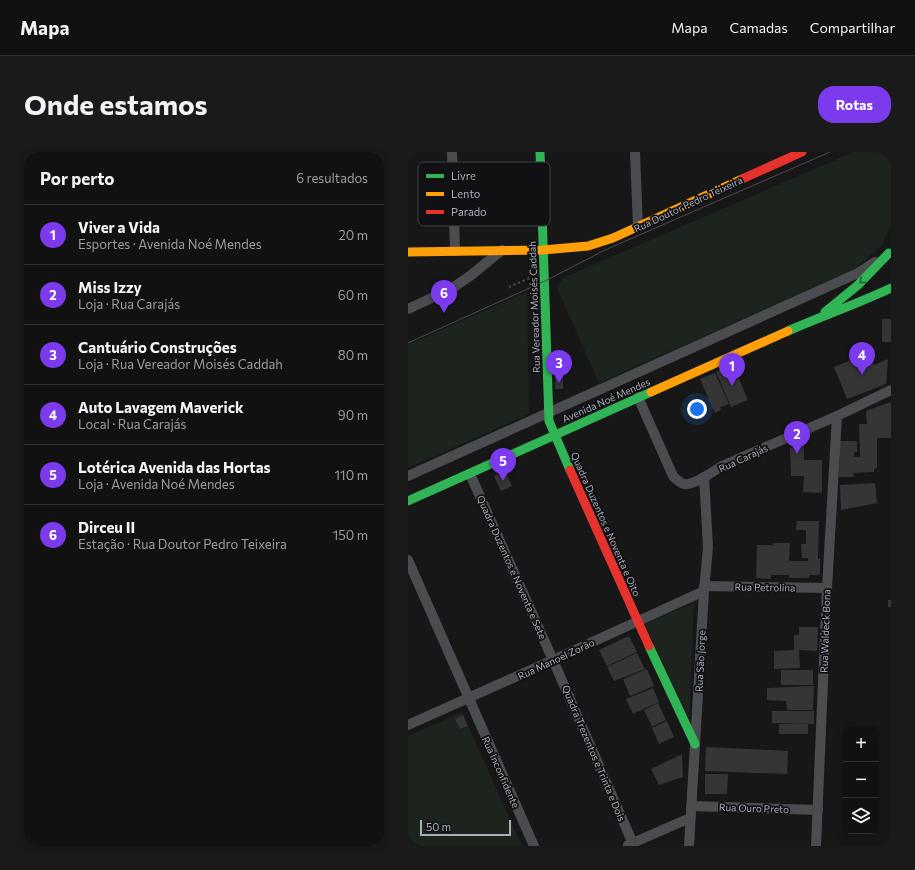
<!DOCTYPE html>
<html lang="pt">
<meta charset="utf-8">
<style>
body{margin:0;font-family:Commissioner,sans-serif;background:#1a1a1a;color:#f1f3f6}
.controls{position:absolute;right:12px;bottom:12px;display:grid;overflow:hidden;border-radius:8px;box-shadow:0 2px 10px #0003}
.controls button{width:36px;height:36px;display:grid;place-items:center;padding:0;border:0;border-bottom:1px solid #303131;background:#111;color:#f1f3f6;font:20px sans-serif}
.scale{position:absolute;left:12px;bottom:10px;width:91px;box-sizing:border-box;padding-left:4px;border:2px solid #a8adb8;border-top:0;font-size:11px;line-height:14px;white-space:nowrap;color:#a8adb8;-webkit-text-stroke:3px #111113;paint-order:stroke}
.you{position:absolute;left:289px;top:257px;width:14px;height:14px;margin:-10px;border:3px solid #fff;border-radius:50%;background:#1a73e8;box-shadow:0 0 0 6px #1a73e833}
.badge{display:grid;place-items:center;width:26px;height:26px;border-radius:50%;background:#7c3aed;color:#fff;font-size:13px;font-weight:700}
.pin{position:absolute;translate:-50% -33px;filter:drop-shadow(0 1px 2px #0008)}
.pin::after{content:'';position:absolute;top:21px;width:14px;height:12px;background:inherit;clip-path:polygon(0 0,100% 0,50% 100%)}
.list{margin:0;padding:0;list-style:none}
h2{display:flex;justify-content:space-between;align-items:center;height:52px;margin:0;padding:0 16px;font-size:17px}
h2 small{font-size:13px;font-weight:400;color:#9c9d9f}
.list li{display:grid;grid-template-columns:26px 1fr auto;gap:12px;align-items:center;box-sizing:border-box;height:60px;padding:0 16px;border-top:1px solid #303131}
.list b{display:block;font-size:15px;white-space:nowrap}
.list p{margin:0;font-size:13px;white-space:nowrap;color:#9c9d9f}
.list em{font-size:13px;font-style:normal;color:#9c9d9f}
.icon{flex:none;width:22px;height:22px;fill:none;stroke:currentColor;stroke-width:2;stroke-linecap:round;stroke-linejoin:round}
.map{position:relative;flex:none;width:483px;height:694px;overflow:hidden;border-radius:16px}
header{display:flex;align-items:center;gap:24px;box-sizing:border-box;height:56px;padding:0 20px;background:#111;border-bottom:1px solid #303131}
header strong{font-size:19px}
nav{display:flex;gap:22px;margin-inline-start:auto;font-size:14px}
.intro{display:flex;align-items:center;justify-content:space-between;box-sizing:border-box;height:96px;padding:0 24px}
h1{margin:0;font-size:28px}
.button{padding:10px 18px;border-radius:16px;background:#7c3aed;color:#fff;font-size:14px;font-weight:700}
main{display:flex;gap:24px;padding:0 24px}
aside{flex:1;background:#111;border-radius:16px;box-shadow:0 2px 10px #0003}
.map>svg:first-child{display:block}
</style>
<header>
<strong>Mapa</strong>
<nav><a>Mapa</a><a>Camadas</a><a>Compartilhar</a></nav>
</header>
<div class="intro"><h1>Onde estamos</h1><a class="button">Rotas</a></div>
<main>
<aside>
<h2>Por perto<small>6 resultados</small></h2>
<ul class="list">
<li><span class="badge">1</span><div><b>Viver a Vida</b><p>Esportes · Avenida Noé Mendes</p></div><em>20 m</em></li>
<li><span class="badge">2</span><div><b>Miss Izzy</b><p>Loja · Rua Carajás</p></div><em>60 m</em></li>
<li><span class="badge">3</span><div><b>Cantuário Construções</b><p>Loja · Rua Vereador Moisés Caddah</p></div><em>80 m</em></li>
<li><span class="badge">4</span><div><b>Auto Lavagem Maverick</b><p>Local · Rua Carajás</p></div><em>90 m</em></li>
<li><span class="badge">5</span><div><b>Lotérica Avenida das Hortas</b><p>Loja · Avenida Noé Mendes</p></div><em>110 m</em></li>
<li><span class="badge">6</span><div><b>Dirceu II</b><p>Estação · Rua Doutor Pedro Teixeira</p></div><em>150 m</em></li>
</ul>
</aside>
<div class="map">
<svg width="483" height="694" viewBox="0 0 483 694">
<rect width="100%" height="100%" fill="#171717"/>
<!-- green -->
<g fill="#1d241e">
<polygon points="446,0 483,0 483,73 474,93 448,116 191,231 149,136 155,126"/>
<polygon points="119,140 121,262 0,316 0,193"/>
<polygon points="286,451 281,570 237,472"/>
<polygon points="54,560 114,694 0,694 0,584"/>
</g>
<!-- building -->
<g fill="#353536">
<rect x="474" y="167" width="9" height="23"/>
<polygon points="461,201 466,213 480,207 478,232 439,247 426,215"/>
<polygon points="325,213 340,248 323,255 308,220"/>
<polygon points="307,221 321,252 312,255 313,258 307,261 292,227"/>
<rect x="147" y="224" width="8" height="13"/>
<polygon points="483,250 483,286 469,286 469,316 466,317 466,320 445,321 446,325 431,325 432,289 449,289 449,300 446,300 446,305 452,305 451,272 459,272 458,259"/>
<polygon points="396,290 396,308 414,308 414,341 395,340 396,324 383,324 382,296"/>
<polygon points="97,319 104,334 93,339 86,324"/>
<polygon points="467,331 469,351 433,358 432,333"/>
<polygon points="389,369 411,369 410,407 412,407 412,423 401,423 401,426 381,426 381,423 363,423 363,427 348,426 349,393 365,393 366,391 382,391 381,409 400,409 400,406 394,406 393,392 398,392 398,378 388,378"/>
<rect x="480" y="448" width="3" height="7"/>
<polygon points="391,475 410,475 409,499 391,498 392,516 366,517 366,499 386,498 386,483 391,483"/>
<polygon points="221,484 229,500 199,514 191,498"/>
<polygon points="229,501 237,517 206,529 199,515"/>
<polygon points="239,517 246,534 222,544 215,527"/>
<rect x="373" y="518" width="32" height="15"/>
<polygon points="406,534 405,558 379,558 378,549 359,548 359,536"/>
<polygon points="245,536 251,550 225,562 218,547"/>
<polygon points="250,551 258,568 244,575 236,558"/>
<polygon points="364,559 406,559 406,572 364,571"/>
<polygon points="55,563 60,574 52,577 47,567"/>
<polygon points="259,569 266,585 251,592 244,576"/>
<rect x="371" y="572" width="29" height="10"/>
<polygon points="298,595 380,599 379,622 297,619"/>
<polygon points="274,602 275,625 251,633 243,617"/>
<polygon points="297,622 320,622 319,642 297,642"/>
</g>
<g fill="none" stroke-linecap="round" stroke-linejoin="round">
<!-- path -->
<polyline stroke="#4d4e52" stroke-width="2" stroke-dasharray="2 3" stroke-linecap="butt" points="101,135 124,125"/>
<!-- street -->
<g stroke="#4b4c50" stroke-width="10">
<polyline points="44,0 47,99"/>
<polyline points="227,0 230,75"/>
<polyline points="0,157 43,137 62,124 94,98"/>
<path d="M230,245L265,324C268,327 272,331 276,332C285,334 306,319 314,314L429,264L483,238"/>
<polyline points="62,322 145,508 226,694"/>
<polyline points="0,324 450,121 467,110"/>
<polyline points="0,408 126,694"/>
<polyline points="296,434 419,436"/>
<polyline points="0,573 145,508 296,439"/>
<polyline points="283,654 410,658"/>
<polyline points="220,693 282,666"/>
<polyline points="281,694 296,439 300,395 296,325"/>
<polyline points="408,694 419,436 429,264"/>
</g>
<!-- fast -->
<g stroke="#30b455" stroke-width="9">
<polyline points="132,0 141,269 162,318"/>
<polyline points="417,160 450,133 481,101"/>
<path d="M380,179C414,164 449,152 483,136"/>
<polyline points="0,349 243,240"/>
<polyline points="241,494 287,592"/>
</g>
<!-- slow -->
<g stroke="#ff9f0a" stroke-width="9">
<polyline points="0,100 135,98 180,94 205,86 334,27"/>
<polyline points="243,240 380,179"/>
</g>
<!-- jam -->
<g stroke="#e5322d" stroke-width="9">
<polyline points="334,27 394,0"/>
<polyline points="162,318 241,494"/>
</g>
<!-- tram -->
<polyline stroke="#4b4c4f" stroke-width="1" points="0,191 137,129 197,98 422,0"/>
</g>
<!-- one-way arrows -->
<defs><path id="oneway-chevron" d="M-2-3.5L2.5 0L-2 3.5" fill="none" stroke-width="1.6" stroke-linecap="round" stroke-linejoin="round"/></defs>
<use stroke="#206234" href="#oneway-chevron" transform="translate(454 129) rotate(137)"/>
<g text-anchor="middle" stroke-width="3.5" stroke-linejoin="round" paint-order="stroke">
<!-- street labels -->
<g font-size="10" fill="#a8adb8" stroke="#111113">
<text transform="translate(280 52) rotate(-25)" y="4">Rua Doutor Pedro Teixeira</text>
<text transform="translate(126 155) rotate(-92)" y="4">Rua Vereador Moisés Caddah</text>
<text transform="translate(198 248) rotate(-24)" y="4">Avenida Noé Mendes</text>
<text transform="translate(335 306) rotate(-25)" y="4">Rua Carajás</text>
<text transform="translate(198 372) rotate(66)" y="4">Quadra Duzentos e Noventa e Oito</text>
<text transform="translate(104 415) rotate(66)" y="4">Quadra Duzentos e Noventa e Sete</text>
<text transform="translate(357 435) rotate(1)" y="4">Rua Petrolina</text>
<text transform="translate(417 479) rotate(-88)" y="4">Rua Waldeck Bona</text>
<text transform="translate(148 507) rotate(-25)" y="4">Rua Manoel Zorão</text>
<text transform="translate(292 509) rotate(-87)" y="4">Rua São Jorge</text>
<text transform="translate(186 601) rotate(67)" y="4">Quadra Trezentos e Trinta e Dois</text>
<text transform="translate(93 620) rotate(66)" y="4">Rua Inconfidente</text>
<text transform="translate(346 656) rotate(2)" y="4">Rua Ouro Preto</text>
</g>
</g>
<!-- legend -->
<rect x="10" y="10" width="132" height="64" rx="6" fill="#111113" stroke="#3e4045" stroke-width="1"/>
<rect x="18" y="22" width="18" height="4" fill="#30b455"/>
<rect x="18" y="40" width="18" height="4" fill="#ff9f0a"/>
<rect x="18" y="58" width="18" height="4" fill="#e5322d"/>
<g font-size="11" fill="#a8adb8">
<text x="43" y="28">Livre</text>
<text x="43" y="46">Lento</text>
<text x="43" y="64">Parado</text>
</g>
</svg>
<div class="controls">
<button>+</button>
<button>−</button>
<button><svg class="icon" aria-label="layers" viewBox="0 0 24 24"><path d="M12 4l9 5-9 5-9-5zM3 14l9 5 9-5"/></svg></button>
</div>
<div class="scale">50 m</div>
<div class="you"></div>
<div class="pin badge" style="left:324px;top:234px">1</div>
<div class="pin badge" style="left:389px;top:302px">2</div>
<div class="pin badge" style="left:151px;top:231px">3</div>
<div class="pin badge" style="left:454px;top:223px">4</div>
<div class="pin badge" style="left:95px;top:329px">5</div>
<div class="pin badge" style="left:36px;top:161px">6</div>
</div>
</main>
